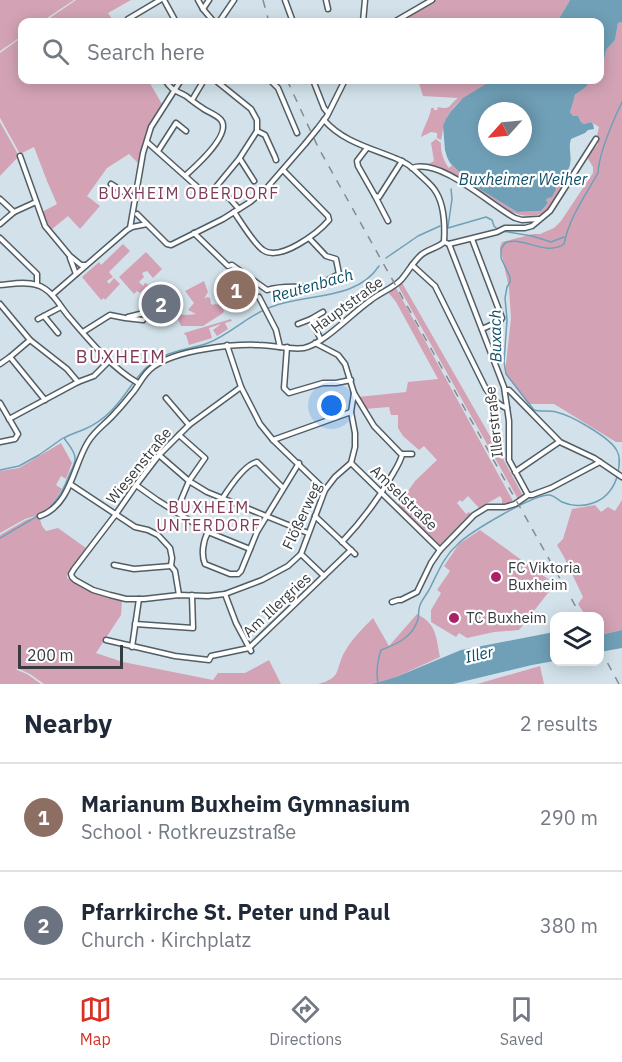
<!DOCTYPE html>
<meta charset="utf-8">
<style>
body{margin:0;font-family:"IBM Plex Sans",sans-serif;background:#f2f2f3;color:#1f2937}
.controls{position:absolute;right:18px;bottom:18px;display:grid;overflow:hidden;border-radius:12px;box-shadow:0 3px 15px #0003}
.controls button{width:54px;height:54px;display:grid;place-items:center;padding:0;border:0;border-bottom:2px solid #e0e1e3;background:#fff;color:#1f2937;font:30px sans-serif}
.compass{position:absolute;left:478px;top:102px;width:54px;height:54px;border-radius:50%;background:#fff;box-shadow:0 3px 15px #0003;rotate:243deg}
.scale{position:absolute;left:18px;bottom:15px;width:105px;box-sizing:border-box;padding-left:6px;border:3px solid #363c3f;border-top:0;font-size:16px;line-height:21px;white-space:nowrap;color:#363c3f;-webkit-text-stroke:4px #fff;paint-order:stroke}
.you{position:absolute;left:332px;top:406px;width:21px;height:21px;margin:-15px;border:4px solid #fff;border-radius:50%;background:#1a73e8;box-shadow:0 0 0 9px #1a73e833}
.badge{display:grid;place-items:center;width:39px;height:39px;border-radius:50%;background:#d93025;color:#fff;font-size:20px;font-weight:700}
.pin{position:absolute;translate:-50% -50%;border:3px solid #fff;box-shadow:0 2px 6px #0006}
.list{margin:0;padding:0;list-style:none}
h2{display:flex;justify-content:space-between;align-items:center;height:78px;margin:0;padding:0 24px;font-size:26px}
h2 small{font-size:20px;font-weight:400;color:#747a83}
.list li{display:grid;grid-template-columns:39px 1fr auto;gap:18px;align-items:center;box-sizing:border-box;height:108px;padding:0 24px;border-top:2px solid #e0e1e3}
.list b{display:block;font-size:22px;white-space:nowrap}
.list p{margin:0;font-size:20px;white-space:nowrap;color:#747a83}
.list em{font-size:20px;font-style:normal;color:#747a83}
.icon{flex:none;width:33px;height:33px;fill:none;stroke:currentColor;stroke-width:2;stroke-linecap:round;stroke-linejoin:round}
.map{position:relative;flex:none;width:622px;height:684px;overflow:hidden}
.search{position:absolute;background:#fff;box-shadow:0 3px 15px #0003;left:18px;right:18px;top:18px;height:66px;display:flex;align-items:center;gap:15px;box-sizing:border-box;padding:0 21px;border-radius:12px;color:#747a83;font-size:22px}
.sheet{height:294px;background:#fff}
nav{display:flex;justify-content:space-around;align-items:center;box-sizing:border-box;height:84px;border-top:2px solid #e0e1e3;background:#fff;font-size:16px;color:#747a83}
nav a{display:grid;justify-items:center;gap:3px}
nav .on{color:#d93025}
.map>svg:first-child{display:block}
</style>
<div class="map">
<svg width="622" height="684" viewBox="0 0 622 684">
<rect width="100%" height="100%" fill="#d3e2ea"/>
<!-- green -->
<g fill="#d3a3b5">
<polygon points="0,0 74,0 41,22 22,22 22,36 0,51"/>
<polygon points="76,0 131,0 108,13 114,22 44,22"/>
<polygon points="435,0 570,0 557,22 403,22 413,14"/>
<path d="M622,22V442H616L554,404H528L505,373L511,318L509,288L500,247L502,242L533,234H540L554,228L561,221L593,173V167L587,157L598,144L597,135L599,127L591,122L584,124L581,122L578,116H573L570,112C572,97 575,94 587,86L589,80H600V65L604,61L606,50L615,40L618,23Z"/>
<path d="M22,37V80H148L162,104C150,123 143,141 139,164L129,154L107,168L87,196L100,206L80,229L68,216L51,230L42,212L57,204L47,181L34,147L20,154L0,118V53Z"/>
<path d="M418,80H492C474,93 454,99 445,122C442,128 443,134 441,140L437,138V133L431,132L421,137C423,128 431,115 431,108H434V110H437L438,107C452,110 447,106 458,98L423,96Z"/>
<polygon points="0,122 19,156 0,176"/>
<path d="M436,139L441,143C440,151 444,162 449,168L452,165L473,185L517,212L541,211L548,203L546,200L561,177L565,174L569,178C564,187 555,205 547,211C536,219 518,216 508,210L452,173L426,165L434,161L431,143Z"/>
<polygon points="123,244 130,251 109,272 113,277 107,281 109,284 114,278 120,284 105,300 104,298 101,300 82,277 99,262 101,265"/>
<polygon points="146,252 162,269 153,278 147,271 142,273 144,277 139,282 143,286 145,283 149,285 140,293 137,291 134,294 119,277"/>
<polygon points="204,281 208,292 204,299 207,297 210,298 211,304 213,305 215,304 220,305 224,311 223,313 203,326 181,326 176,314 187,315 196,314 188,310 194,303 185,291"/>
<polygon points="401,281 506,464 522,494 523,498 519,501 397,284"/>
<polygon points="395,286 514,503 509,505 502,504 502,499 500,496 479,508 468,496 462,502 460,500 457,503 466,514 469,512 471,514 439,546 397,507 415,481 437,460 424,446 419,450 403,436 398,428 398,415 391,415 389,407 365,409 358,397 406,392 408,382 438,379 396,302 388,292"/>
<polygon points="231,319 232,321 225,323 228,329 217,336 213,330 221,324 209,328 212,338 189,345 186,335 185,335 184,333"/>
<polygon points="61,443 72,463 66,479 61,476 56,485 62,489 53,503 39,515 25,519 0,533 0,471 19,468"/>
<polygon points="622,500 622,630 600,635 600,616 586,616 578,604 583,597 564,557 557,545 563,539 572,509 595,505 601,512 608,507 615,511"/>
<path d="M39,516L42,526L46,531L58,528L86,548L67,575V578C85,589 102,595 122,600L121,615L96,653L123,662L213,680L218,673H245L269,660L281,684H44L30,674L17,668V670L27,674L41,684H0V535L26,520Z"/>
<polygon points="480,530 555,584 519,630 494,632 467,638 459,633 456,637 431,622 431,610 441,593 437,590 450,571 444,566 459,544"/>
<path d="M417,614C437,624 436,637 440,657L396,677L372,684H318C342,678 335,670 344,653C351,640 362,629 373,618L389,646Z"/>
<polygon points="540,666 544,684 477,684"/>
</g>
<!-- water -->
<g fill="#70a0b7" fill-rule="evenodd">
<polygon points="570,0 622,0 622,22 618,23 615,40 606,50 604,61 600,65 600,22 557,22"/>
<path d="M492,80H589L587,86L575,95L570,112L573,116H578L581,122L584,124L591,122L593,124L594,129L588,130L585,133L571,139C568,148 572,156 570,165C568,173 560,179 555,185L556,189L552,197L548,198L546,200L548,203L541,211L517,212L473,185L450,163L447,157L445,150L443,126L446,119L451,111L463,98ZM487,111H523V147H487Z"/>
<polygon points="622,630 622,648 600,652 600,635"/>
<polygon points="554,632 554,661 532,665 453,684 372,684 396,677 461,650"/>
</g>
<g fill="none" stroke-linecap="round" stroke-linejoin="round">
<!-- stream -->
<g stroke="#70a0b7" stroke-width="1.5">
<polyline points="447,227 448,228 486,217 492,220 494,226 498,230"/>
<polyline points="448,227 452,199 451,189"/>
<polyline points="502,231 532,236 551,242 564,237"/>
<polyline points="386,258 418,236 440,226"/>
<polyline points="0,470 19,466 39,455 63,438"/>
<path d="M43,513C57,503 64,489 70,473C72,469 75,464 75,459C76,452 68,444 64,438C71,434 78,432 85,429C94,425 104,418 111,411C127,395 137,372 156,360C171,350 192,349 208,343C231,334 248,315 271,307C307,293 356,301 379,266"/>
<polyline points="0,538 39,515"/>
<path d="M378,684C376,672 377,662 381,650C397,644 413,637 418,619C419,615 418,610 420,605C422,600 426,595 429,590C438,573 443,557 458,544C470,532 535,493 550,495C555,496 558,500 562,502C571,506 583,507 593,503C606,499 615,487 618,473C619,466 621,458 617,451C611,438 571,415 556,412C549,410 541,412 534,410L506,374L504,362L507,320L505,298L507,287L510,282V277L501,258V249L505,243C522,235 546,257 564,244C569,218 585,196 598,173C599,152 613,121 622,102"/>
</g>
<defs>
<g id="minor">
<polyline points="164,0 176,22"/>
<polyline points="198,0 203,9 214,22"/>
<polyline points="285,0 293,22"/>
<polyline points="326,0 328,9"/>
<polyline points="203,9 209,0"/>
<polyline points="130,22 128,19 160,0"/>
<polyline points="219,22 234,0"/>
<polyline points="363,22 365,0"/>
<polyline points="394,22 432,0"/>
<path d="M165,80C172,91 175,90 186,96C191,100 196,104 201,107C207,112 216,114 221,120C232,134 196,166 186,175"/>
<polyline points="270,80 278,88 297,133"/>
<polyline points="313,80 324,108 328,113"/>
<polyline points="192,100 204,80"/>
<path d="M324,120C343,142 371,148 397,159C406,162 413,168 420,175C425,180 432,185 436,192C444,205 445,226 444,242"/>
<polyline points="318,128 327,116 345,80"/>
<polyline points="257,131 265,135 275,157 276,160"/>
<polyline points="147,142 203,192 219,194 229,198 239,209"/>
<polyline points="367,148 357,161 358,166 375,196 379,197 402,161"/>
<polyline points="158,151 176,123 186,131"/>
<polyline points="20,156 45,226 70,256 81,265 85,265"/>
<polyline points="240,159 254,181"/>
<path d="M412,168C441,158 489,204 515,218L522,220L539,219"/>
<polyline points="111,184 135,199"/>
<polyline points="211,193 239,159 257,131 257,120 251,109 215,80"/>
<polyline points="375,196 388,221"/>
<polyline points="0,199 14,212"/>
<path d="M234,212C241,222 254,244 263,250C280,262 318,233 329,220L328,216L283,170"/>
<polyline points="137,214 146,223"/>
<polyline points="0,224 14,212 36,202"/>
<polyline points="130,228 143,153 151,127 181,80"/>
<path d="M194,233L228,266L232,265L267,290C282,285 296,288 312,286C321,285 331,278 339,274L336,259L326,256L309,238"/>
<polyline points="0,238 37,274 37,285"/>
<polyline points="472,239 502,318 500,321 482,329"/>
<polyline points="444,242 449,244 497,232 505,228 525,228 532,226 550,211 596,139"/>
<polyline points="449,244 504,387 509,421 509,460 528,495"/>
<polyline points="70,258 76,274"/>
<path d="M412,265L435,286L486,389C492,397 497,405 507,408"/>
<path d="M0,285C12,284 25,281 37,285C53,290 60,307 70,318C90,341 112,368 138,383"/>
<polyline points="52,295 127,230 132,227 147,224 167,244 171,245 223,219 250,202 265,190 305,144"/>
<polyline points="259,297 276,330 280,347"/>
<polyline points="0,304 30,340 67,369 78,382"/>
<polyline points="44,316 58,333"/>
<polyline points="128,317 148,312 161,314"/>
<polyline points="38,319 61,307"/>
<polyline points="311,319 321,340"/>
<polyline points="298,324 311,319 323,312"/>
<polyline points="83,332 110,315 125,318 143,320"/>
<polyline points="227,345 241,387 260,424 273,440 325,490"/>
<polyline points="287,347 284,388 289,393 323,383 336,383 351,380"/>
<polyline points="10,357 45,400"/>
<polyline points="0,364 10,357 30,340"/>
<polyline points="241,387 189,425 159,455 136,485 116,514 74,569 71,574 72,577 75,580 93,590 110,595 126,599 144,599 179,595 208,596 225,594 262,580 288,566 301,554 325,490 335,477 351,463 355,447 355,433 351,412 354,393 345,364 338,355 315,343"/>
<polyline points="505,390 509,390 560,442 594,458 622,477"/>
<polyline points="166,398 189,425"/>
<polyline points="0,403 18,434 15,439 0,442"/>
<polyline points="9,419 78,382 94,376 109,361"/>
<polyline points="273,440 351,412"/>
<polyline points="402,454 412,454"/>
<polyline points="159,455 189,481 207,492 308,533"/>
<polyline points="351,463 440,550"/>
<polyline points="515,472 559,442"/>
<polyline points="70,484 135,527 148,530 158,535 170,548 172,558 171,566 175,571 179,595"/>
<polyline points="136,485 157,500 208,532 250,549"/>
<path d="M222,499C229,488 245,464 257,462L283,488"/>
<polyline points="176,512 189,481 205,458 179,435"/>
<path d="M40,516C71,505 73,466 88,442C95,430 107,423 116,412C122,406 128,398 134,391C140,383 144,373 153,367C176,350 231,344 259,345C273,345 290,350 304,348C324,344 353,312 371,300C380,293 393,288 401,280C408,272 413,262 421,255C428,249 438,248 444,242"/>
<polyline points="315,516 355,554"/>
<path d="M208,532C203,541 201,555 205,564L230,574H238L241,571L257,532L299,463"/>
<path d="M342,542C362,521 377,501 391,477C395,470 400,463 402,455L374,426L354,393"/>
<polyline points="301,554 324,576"/>
<polyline points="114,565 134,569 171,566"/>
<polyline points="225,594 236,623 251,651"/>
<polyline points="392,602 398,600 401,600 417,592 431,563 440,550 474,515 487,507 505,507 515,504 528,495 532,495 551,488 600,462"/>
<polyline points="135,624 193,628 192,595"/>
<polyline points="106,640 175,656 209,660 211,656 249,648 351,550"/>
<polyline points="132,647 139,599"/>
</g>
</defs>
<!-- minor casing -->
<use href="#minor" stroke="#515e65" stroke-width="7"/>
<!-- minor -->
<use href="#minor" stroke="#fff" stroke-width="4"/>
<!-- rail -->
<g stroke="#828c92" stroke-width="1.5" stroke-dasharray="8 8" stroke-linecap="butt">
<polyline points="263,0 269,22"/>
<polyline points="287,80 318,147 581,616"/>
<polyline points="600,649 619,684"/>
</g>
<defs>
<polyline id="minor-bridge" points="305,144 318,128"/>
</defs>
<!-- minor-bridge casing -->
<use href="#minor-bridge" stroke="#515e65" stroke-width="7" stroke-linecap="butt"/>
<!-- minor-bridge -->
<use href="#minor-bridge" stroke="#fff" stroke-width="4"/>
</g>
<!-- markers -->
<g fill="#a92167" stroke="#fff" stroke-width="2">
<circle cx="496" cy="577" r="6"/>
<circle cx="454" cy="618" r="6"/>
</g>
<g text-anchor="middle" stroke-width="4.5" stroke-linejoin="round" paint-order="stroke">
<!-- street labels -->
<g font-size="15" fill="#363c3f" stroke="#fff">
<text transform="translate(347 305) rotate(-36)" y="5">Hauptstraße</text>
<text transform="translate(494 422) rotate(-96)" y="5">Illerstraße</text>
<text transform="translate(139 466) rotate(-51)" y="5">Wiesenstraße</text>
<text transform="translate(404 498) rotate(44)" y="5">Amselstraße</text>
<text transform="translate(302 516) rotate(-65)" y="5">Flößerweg</text>
<text transform="translate(277 605) rotate(-43)" y="5">Am Illergries</text>
</g>
<!-- poi labels -->
<g font-size="15" fill="#363c3f" stroke="#fff" text-anchor="start">
<text x="508" y="573">FC Viktoria<tspan x="508" dy="17">Buxheim</tspan></text>
<text x="466" y="623">TC Buxheim</text>
</g>
<!-- water labels -->
<g font-size="16" font-style="italic" fill="#0f4f68" stroke="#fff">
<text x="523" y="185">Buxheimer Weiher</text>
<text transform="translate(312 285) rotate(-16)" y="6">Reutenbach</text>
<text transform="translate(495 336) rotate(-91)" y="6">Buxach</text>
<text transform="translate(479 654) rotate(-13)" y="6">Iller</text>
</g>
<!-- neighbourhood labels -->
<g font-size="16" letter-spacing="1.5" fill="#7f3b58" stroke="#fff">
<text x="189" y="199">BUXHEIM OBERDORF</text>
<text x="209" y="513">BUXHEIM<tspan x="209" dy="18">UNTERDORF</tspan></text>
</g>
<!-- quarter labels -->
<g font-size="18" letter-spacing="1.5" fill="#7f3b58" stroke="#fff">
<text x="121" y="363">BUXHEIM</text>
</g>
</g>
</svg>
<div class="controls">
<button><svg class="icon" aria-label="layers" viewBox="0 0 24 24"><path d="M12 4l9 5-9 5-9-5zM3 14l9 5 9-5"/></svg></button>
</div>
<svg class="compass" viewBox="-18 -18 36 36"><path d="M0-13l5 13h-10z" fill="#e53935"/><path d="M0 13l5-13h-10z" fill="#747a83"/></svg>
<div class="scale">200 m</div>
<div class="you"></div>
<div class="pin badge" style="left:236px;top:290px;background:#8d6e63">1</div>
<div class="pin badge" style="left:161px;top:304px;background:#6b7280">2</div>
<div class="search"><svg class="icon" aria-label="search" viewBox="0 0 24 24"><circle cx="10" cy="10" r="6"/><path d="M15 15l6 6"/></svg>Search here</div>
</div>
<section class="sheet">
<h2>Nearby<small>2 results</small></h2>
<ul class="list">
<li><span class="badge" style="background:#8d6e63">1</span><div><b>Marianum Buxheim Gymnasium</b><p>School · Rotkreuzstraße</p></div><em>290 m</em></li>
<li><span class="badge" style="background:#6b7280">2</span><div><b>Pfarrkirche St. Peter und Paul</b><p>Church · Kirchplatz</p></div><em>380 m</em></li>
</ul>
</section>
<nav>
<a class="on"><svg class="icon" aria-label="map" viewBox="0 0 24 24"><path d="M3 6l6-2 6 2 6-2v14l-6 2-6-2-6 2zM9 4v14M15 6v14"/></svg>Map</a>
<a><svg class="icon" aria-label="directions" viewBox="0 0 24 24"><path d="M12 3l9 9-9 9-9-9zM9 14v-3h6M13 9l2 2-2 2"/></svg>Directions</a>
<a><svg class="icon" aria-label="saved" viewBox="0 0 24 24"><path d="M7 4h10v16l-5-4-5 4z"/></svg>Saved</a>
</nav>
